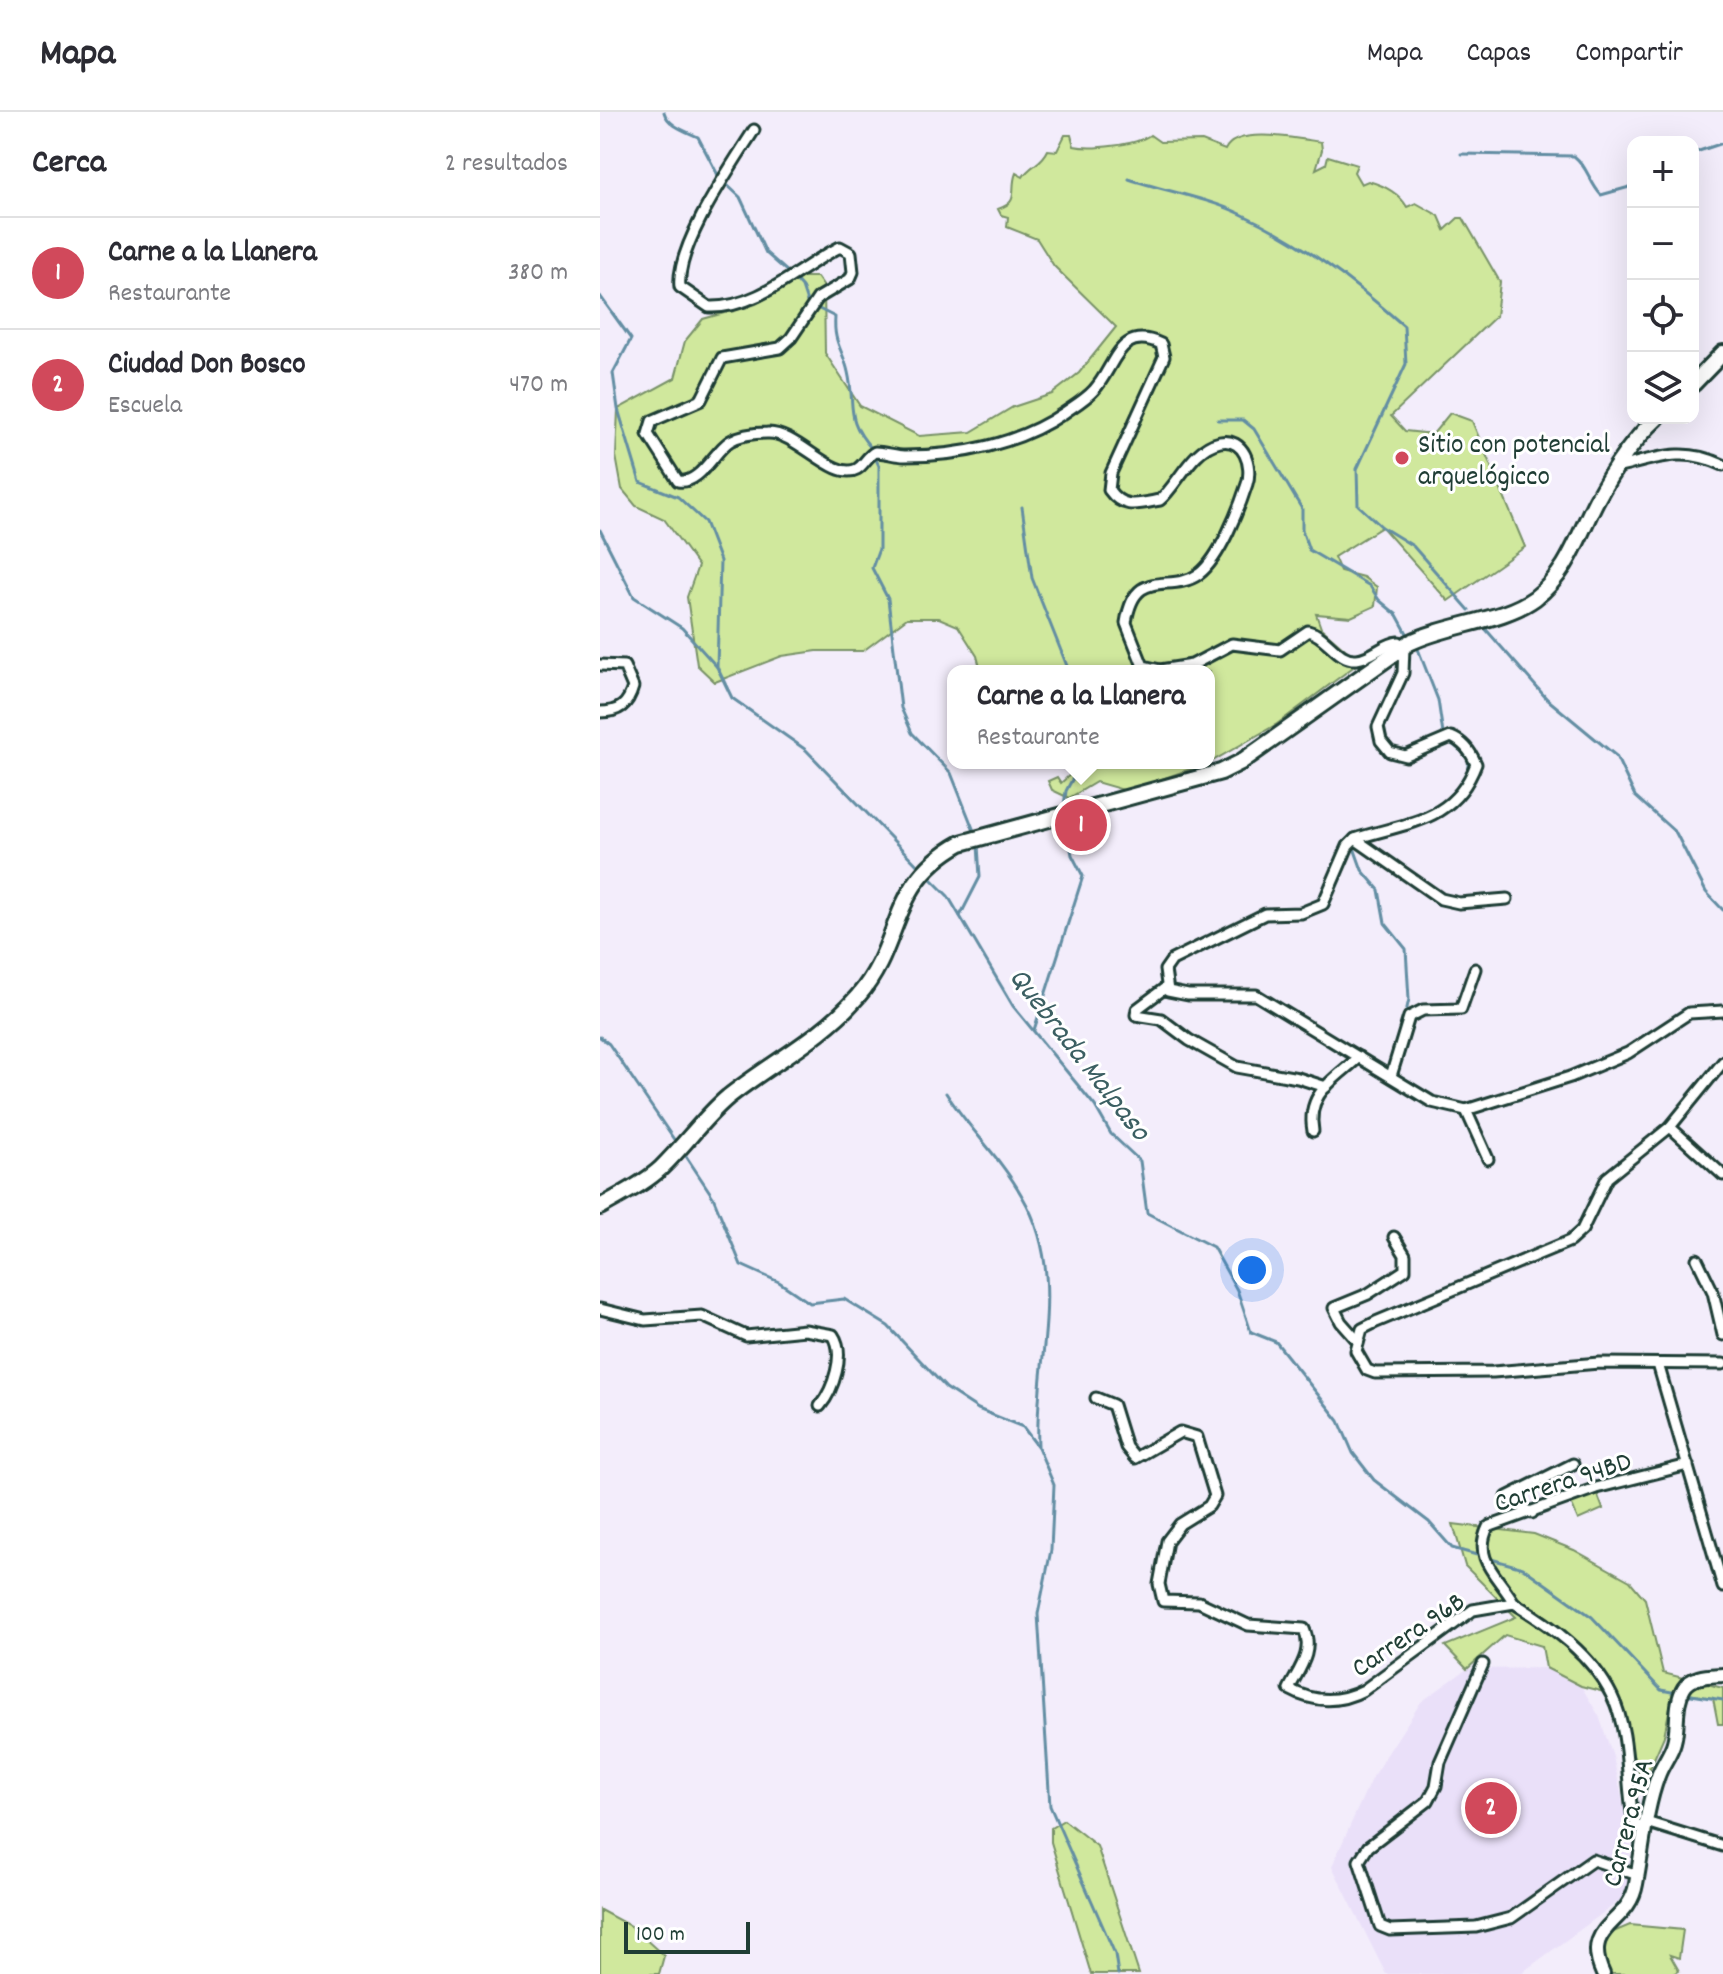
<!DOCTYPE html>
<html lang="es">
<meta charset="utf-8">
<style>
body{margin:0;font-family:Dekko,sans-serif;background:#f7f7f7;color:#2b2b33}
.controls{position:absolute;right:24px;top:24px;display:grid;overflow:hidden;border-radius:16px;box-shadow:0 8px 32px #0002}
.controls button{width:72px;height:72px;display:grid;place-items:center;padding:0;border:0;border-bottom:2px solid #e1e1e2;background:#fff;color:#2b2b33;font:40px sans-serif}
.scale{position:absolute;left:24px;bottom:20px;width:126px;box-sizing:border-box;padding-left:8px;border:4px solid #1f3d34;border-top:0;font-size:22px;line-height:28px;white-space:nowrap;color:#1f3d34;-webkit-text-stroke:6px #fff;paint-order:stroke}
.you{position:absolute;left:652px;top:1158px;width:28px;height:28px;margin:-20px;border:6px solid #fff;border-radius:50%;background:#1a73e8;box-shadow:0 0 0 12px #1a73e833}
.badge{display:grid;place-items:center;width:52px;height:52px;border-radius:50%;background:#d1495b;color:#fff;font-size:26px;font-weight:700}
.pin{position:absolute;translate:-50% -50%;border:4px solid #fff;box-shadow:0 2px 8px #0006}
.popup{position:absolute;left:347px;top:553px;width:268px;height:104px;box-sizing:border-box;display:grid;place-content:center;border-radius:16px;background:#fff;filter:drop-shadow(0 2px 6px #0005);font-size:26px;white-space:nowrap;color:#7c7c81}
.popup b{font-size:30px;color:#2b2b33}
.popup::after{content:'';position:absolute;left:50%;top:100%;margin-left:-16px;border:16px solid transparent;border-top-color:#fff}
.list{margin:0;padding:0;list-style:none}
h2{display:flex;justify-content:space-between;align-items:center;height:104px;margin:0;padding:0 32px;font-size:34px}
h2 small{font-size:26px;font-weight:400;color:#7c7c81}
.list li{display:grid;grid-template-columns:52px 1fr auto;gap:24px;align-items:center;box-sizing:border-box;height:112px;padding:0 32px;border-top:2px solid #e1e1e2}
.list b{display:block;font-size:30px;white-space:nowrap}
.list p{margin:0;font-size:26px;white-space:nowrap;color:#7c7c81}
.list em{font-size:26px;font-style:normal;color:#7c7c81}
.icon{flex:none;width:44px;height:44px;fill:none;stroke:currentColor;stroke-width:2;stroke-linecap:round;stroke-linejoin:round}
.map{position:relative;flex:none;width:1123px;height:1862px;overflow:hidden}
header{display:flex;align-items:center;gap:48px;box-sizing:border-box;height:112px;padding:0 40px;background:#fff;border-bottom:2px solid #e1e1e2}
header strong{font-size:38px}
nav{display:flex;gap:44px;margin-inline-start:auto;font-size:28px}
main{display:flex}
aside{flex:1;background:#fff}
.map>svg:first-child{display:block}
</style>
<header>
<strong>Mapa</strong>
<nav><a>Mapa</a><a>Capas</a><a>Compartir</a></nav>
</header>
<main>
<aside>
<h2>Cerca<small>2 resultados</small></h2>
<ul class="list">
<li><span class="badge">1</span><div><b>Carne a la Llanera</b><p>Restaurante</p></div><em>380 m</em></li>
<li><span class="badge">2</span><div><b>Ciudad Don Bosco</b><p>Escuela</p></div><em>470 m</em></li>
</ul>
</aside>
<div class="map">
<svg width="1123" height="1862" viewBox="0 0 1123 1862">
<rect width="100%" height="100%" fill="#f3edfb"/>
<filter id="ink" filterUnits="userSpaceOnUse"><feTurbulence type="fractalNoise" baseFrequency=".0125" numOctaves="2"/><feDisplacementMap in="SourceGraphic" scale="16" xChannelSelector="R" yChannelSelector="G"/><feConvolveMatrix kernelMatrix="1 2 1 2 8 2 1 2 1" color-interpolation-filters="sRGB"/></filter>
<g filter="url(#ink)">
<!-- built -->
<polygon fill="#eae0f9" points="946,1556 981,1574 999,1604 1013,1645 1031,1726 1026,1784 920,1862 786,1862 732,1754 771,1667 821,1590 867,1557"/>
<!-- green -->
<g fill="#d0e89d" stroke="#789268" stroke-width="2">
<path d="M465,23H471L474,34C491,38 536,33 550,23L560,30L602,29L625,38C635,13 700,27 721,30L722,38L716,57L726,52L728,44L757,53L754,60L761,72L768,69C783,73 799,81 807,95L816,91L839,104L845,118L858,106H863L900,170L896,204L791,304L805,319L833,322L850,301L872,309L925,435L848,489L782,415L734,445L740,459L763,465L777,475L775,494L751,505L716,502L721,516L760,550L677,612L609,651V559H381L377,544L358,514L339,506H307L263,539H217L182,544L115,570L97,553L87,485L98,454L64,407L36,394L22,377L16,344L18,297L75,266L85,229L103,207L156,192L203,165H217L224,175L225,241L260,294L319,324L371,320L413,295L452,282L479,261L516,215L454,154L437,127L407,115L408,105L401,103L398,97C421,90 409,78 416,61L423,65C430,53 442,52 448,38L457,39Z"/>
<polygon points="469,651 608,651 527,679 496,670 469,686 452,678 448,669 457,665 461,671 473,660"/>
<polygon points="997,1381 1003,1397 978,1408 971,1391"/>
<polygon points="853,1412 934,1422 974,1438 1030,1469 1045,1487 1063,1561 1123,1576 1123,1612 1118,1612 1113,1586 1073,1580 1064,1624 1043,1672 1012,1582 981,1574 946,1556 942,1534 905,1523 867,1557 845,1534 916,1505 865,1454"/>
<polygon points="464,1708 497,1734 539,1862 491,1862 451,1730 451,1716"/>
<polygon points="0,1798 32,1815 64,1844 59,1862 0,1862"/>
<polygon points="1030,1813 1083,1818 1079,1846 1070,1843 1079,1859 1074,1862 1009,1862 1000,1836 1006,1823"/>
</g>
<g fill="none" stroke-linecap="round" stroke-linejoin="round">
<!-- stream -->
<g stroke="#638ea3" stroke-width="3">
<path d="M64,0C68,14 86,19 98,25L120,67"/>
<polyline points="1093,41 1123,31"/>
<path d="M861,42L974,44C988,55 989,70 1001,83L1033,74"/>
<path d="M529,67C565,79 607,86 641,102C702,130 754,170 804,214L806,252L757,357L758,393L782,415L813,434L869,498"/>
<polyline points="125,71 140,85 166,141 190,162"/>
<polyline points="194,166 202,175 207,190"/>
<polyline points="0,184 31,227 13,261 18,297 40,370 78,385 105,410 120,449 117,555 132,586 206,638 321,757"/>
<path d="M215,195L235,205C233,232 243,237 248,260C256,294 244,306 272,337"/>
<polyline points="618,308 643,308 654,317 702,397 702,418 709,438 770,474 779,488 797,503 809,525"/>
<polyline points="274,343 279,354 279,437 272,456 288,487 301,596 312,621 351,661 374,719"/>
<polyline points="422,395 432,466 469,559"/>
<polyline points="0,418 34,485 82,516 117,555"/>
<polyline points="882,513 947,587 1016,644 1035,684 1076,721 1106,780 1123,798"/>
<polyline points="818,537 838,588 843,622"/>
<polyline points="848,629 869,645 867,662"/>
<polyline points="844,690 863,669"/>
<polyline points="464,694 466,679 481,651"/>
<polyline points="758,720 783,714"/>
<polyline points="753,733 762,758 779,778 785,811 806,837 809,887 805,905"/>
<polyline points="329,765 348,784 413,894 495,994 511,1022 540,1049 547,1101 613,1135 637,1178 651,1220 676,1230 739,1309 753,1341 774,1368 829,1410 852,1436 923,1456 992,1505 1061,1578 1077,1581"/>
<polyline points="360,804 380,765 378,733"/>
<polyline points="434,918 483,764 472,743 466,709"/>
<polyline points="0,925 9,932 75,1029"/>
<path d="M346,981C369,1017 401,1046 422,1084C469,1163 434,1249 438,1334"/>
<polyline points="84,1041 113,1085 141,1153 179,1170 210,1191 244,1187 288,1214 346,1276 378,1297 423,1315 438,1335 454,1373 451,1438 438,1502 450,1694 515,1842 518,1862"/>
<polyline points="1085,1582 1123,1588"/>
</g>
<defs>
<g id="minor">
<path d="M154,18C132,53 75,135 80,175L109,195C157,197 200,155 240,135L251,141L253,160L250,167L218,186L191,226L180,236L122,246L101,288L52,309L48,322L78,369C100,373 114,339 130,329C140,323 156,321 167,321C196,319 234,370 257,357C264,353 267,344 275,340C285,340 295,344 305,344C360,344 419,332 464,301C474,294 486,287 494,278C515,256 518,212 561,232L564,245L511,361L509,378C523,398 538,392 560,388C579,371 592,336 620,330C644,325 653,354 647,372C639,397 620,446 599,462C570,483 535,452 526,511L543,554L560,558L592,553L632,532L680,538L708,519C727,523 737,549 757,547C772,546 784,531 799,530L804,535L803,561L778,615L781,629L790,640L806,644L851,625C864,630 871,640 876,652C854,711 806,710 755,727L748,734L723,792L701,801L665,802L572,848L565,858L568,879L588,883H656L832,990L866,998L970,965L1028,941L1089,901L1123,899"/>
<path d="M1016,356C1057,346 1083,334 1123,353"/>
<path d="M0,553L24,554L33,575C28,593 19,600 0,600"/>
<polyline points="755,727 841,787 859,791 907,787"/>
<polyline points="565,876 537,897 536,903 561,907 589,928 637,955 698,966 726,975"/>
<polyline points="1123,950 1070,1015 1007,1066 982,1118 970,1129 776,1210 762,1217 756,1239 767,1258 775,1261 893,1260 999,1251 1123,1252"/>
<polyline points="791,964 809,905 823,898 861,897 875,857"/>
<polyline points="866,998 888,1047"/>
<polyline points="1070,1015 1123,1063"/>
<path d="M713,1019C706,981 733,969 759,945"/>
<polyline points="1097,1147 1113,1180 1123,1223"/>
<path d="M0,1197L45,1208L102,1204L146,1224L205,1218L233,1223C246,1242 233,1278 220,1294"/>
<polyline points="757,1228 741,1210 734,1196 768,1182 805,1158 805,1143 794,1125"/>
<polyline points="1058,1252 1123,1475"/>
<path d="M496,1286L513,1293L526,1335L535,1346L580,1320L597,1325L615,1384L609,1394L580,1412L567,1429L559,1472L563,1489L599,1490L648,1513L704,1517C714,1540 699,1557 689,1577C714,1591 739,1591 764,1578L873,1498L914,1491C952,1514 992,1543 1012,1584C1030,1620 1026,1667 1033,1706L1036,1713L1045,1716"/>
<polyline points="932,1401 907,1385 973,1352"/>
<path d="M914,1491C899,1464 872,1448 888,1415L996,1376L1088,1353"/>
<polyline points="883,1552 840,1650 836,1674 828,1689 768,1735 759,1749 780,1814 790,1818 876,1815 911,1806 993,1748 1038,1763"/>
<polyline points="1046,1710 1123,1734"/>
</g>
<path id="tertiary" d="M1003,1862C980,1812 1029,1814 1036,1772C1043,1736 1045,1699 1058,1664C1062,1652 1071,1642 1074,1630C1079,1613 1074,1592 1084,1576C1092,1563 1110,1564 1123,1563"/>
<g id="secondary">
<polyline points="1093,272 1123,241"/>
<path d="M0,1095C20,1083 44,1072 61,1056C85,1033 103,1006 128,985C171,951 223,925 258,884C304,831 287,772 361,731L621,660L641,650L809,531C847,512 902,510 935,486C968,461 978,424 996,389C1012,359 1032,329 1057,306"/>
</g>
</defs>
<!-- minor casing -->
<use href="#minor" stroke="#1f3d34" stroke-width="15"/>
<!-- tertiary casing -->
<use href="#tertiary" stroke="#1f3d34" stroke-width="18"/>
<!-- secondary casing -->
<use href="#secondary" stroke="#1f3d34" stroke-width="20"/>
<!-- minor -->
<use href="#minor" stroke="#fff" stroke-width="9"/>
<!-- tertiary -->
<use href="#tertiary" stroke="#fff" stroke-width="12"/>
<!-- secondary -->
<use href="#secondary" stroke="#fff" stroke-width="14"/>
</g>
</g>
<!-- markers -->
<circle fill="#d1495b" stroke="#fff" stroke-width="3" cx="802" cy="346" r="8"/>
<g text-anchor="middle" stroke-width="6" stroke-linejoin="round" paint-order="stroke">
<!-- poi labels -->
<g font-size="28" fill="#1f3d34" stroke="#fff" text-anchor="start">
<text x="818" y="340">Sitio con potencial<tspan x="818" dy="32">arquelógicco</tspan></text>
</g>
<!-- street labels -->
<g font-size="28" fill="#1f3d34" stroke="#fff">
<text transform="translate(962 1368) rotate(-18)" y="10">Carrera 94BD</text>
<text transform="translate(807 1521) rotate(-34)" y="10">Carrera 96B</text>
<text transform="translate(1026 1710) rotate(-75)" y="10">Carrera 95A</text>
</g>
<!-- water labels -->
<g font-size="30" font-style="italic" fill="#3b5f62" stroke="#fff">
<text transform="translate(481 941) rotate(52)" y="10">Quebrada Malpaso</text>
</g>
</g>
</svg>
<div class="controls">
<button>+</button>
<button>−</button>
<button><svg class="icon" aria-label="locate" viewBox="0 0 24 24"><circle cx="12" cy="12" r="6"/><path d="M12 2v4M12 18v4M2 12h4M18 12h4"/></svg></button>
<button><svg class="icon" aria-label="layers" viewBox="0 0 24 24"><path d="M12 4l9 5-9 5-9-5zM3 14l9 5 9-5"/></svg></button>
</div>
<div class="scale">100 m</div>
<div class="you"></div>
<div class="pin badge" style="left:481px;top:713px">1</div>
<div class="popup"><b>Carne a la Llanera</b>Restaurante</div>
<div class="pin badge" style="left:891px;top:1696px">2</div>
</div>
</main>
